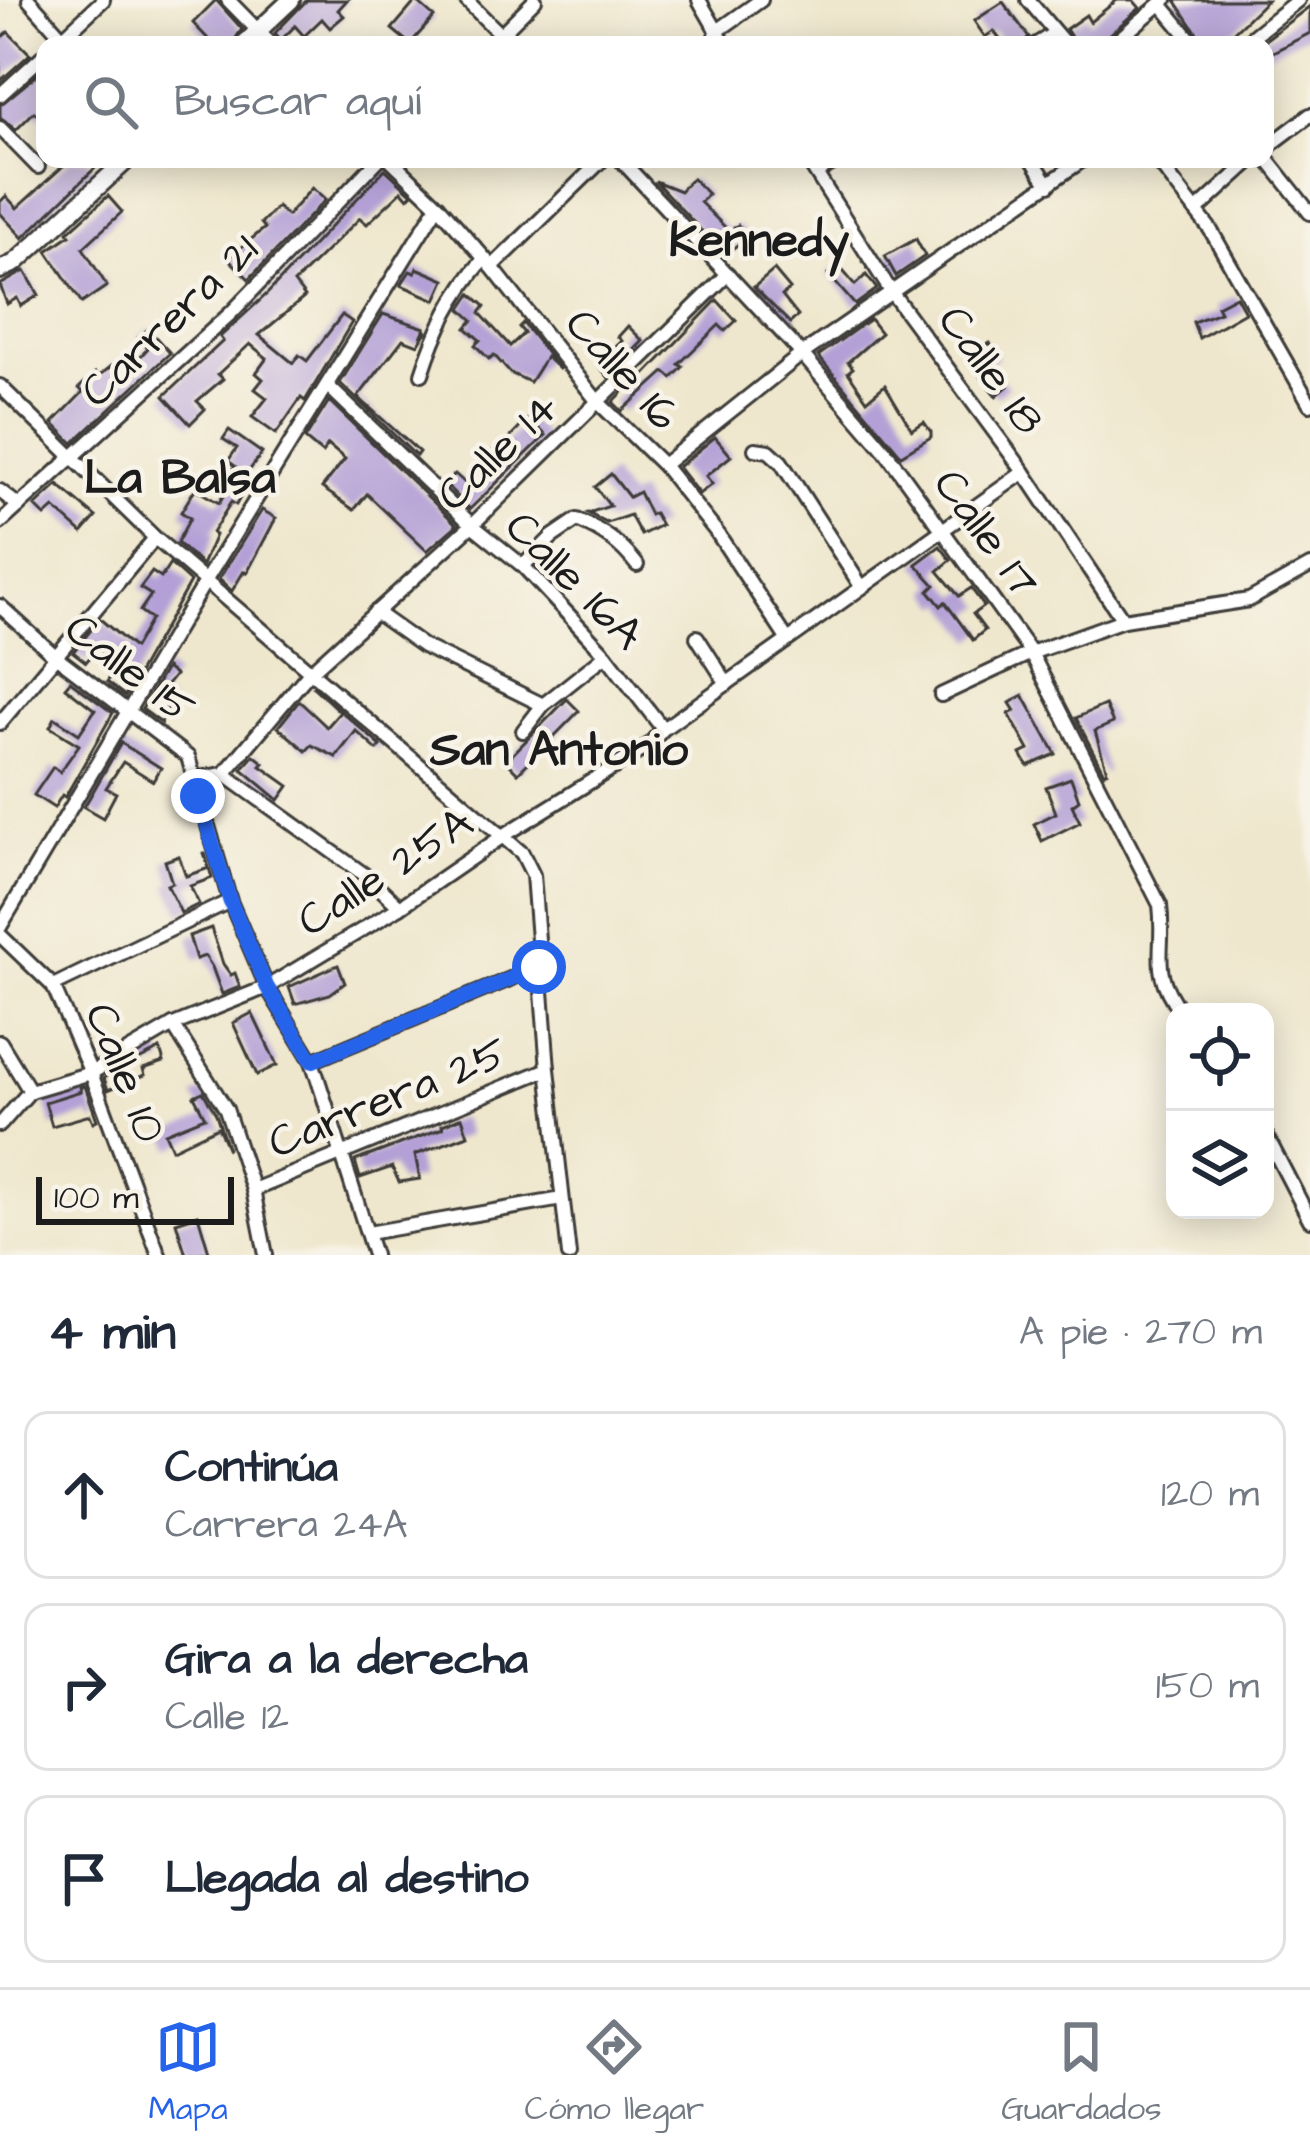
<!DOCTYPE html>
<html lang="es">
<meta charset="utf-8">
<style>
body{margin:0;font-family:"Architects Daughter",sans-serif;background:#f2f2f3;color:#1f2937}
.controls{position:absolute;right:36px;bottom:36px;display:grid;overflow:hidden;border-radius:24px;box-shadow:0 6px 30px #0003}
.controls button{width:108px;height:108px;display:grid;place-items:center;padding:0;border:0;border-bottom:3px solid #e0e1e3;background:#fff;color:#1f2937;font:60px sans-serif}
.scale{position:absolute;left:36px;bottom:30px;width:198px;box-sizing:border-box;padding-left:12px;border:6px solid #1c1c1c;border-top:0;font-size:33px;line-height:42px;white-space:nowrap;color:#1c1c1c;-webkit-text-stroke:9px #f7f3e8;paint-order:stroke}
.stop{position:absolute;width:36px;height:36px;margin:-27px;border:9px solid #2563eb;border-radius:50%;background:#fff}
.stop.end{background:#2563eb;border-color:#fff;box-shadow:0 3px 12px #0008}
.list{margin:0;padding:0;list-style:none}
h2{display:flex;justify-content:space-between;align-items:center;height:156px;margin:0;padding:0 48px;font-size:51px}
h2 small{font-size:39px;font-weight:400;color:#747a83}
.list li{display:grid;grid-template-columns:78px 1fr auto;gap:36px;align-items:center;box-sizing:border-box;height:168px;margin:0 24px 24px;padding:0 24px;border:3px solid #e0e1e3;border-radius:24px}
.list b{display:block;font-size:45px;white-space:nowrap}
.list p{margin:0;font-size:39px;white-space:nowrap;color:#747a83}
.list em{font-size:39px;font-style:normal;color:#747a83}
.icon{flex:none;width:66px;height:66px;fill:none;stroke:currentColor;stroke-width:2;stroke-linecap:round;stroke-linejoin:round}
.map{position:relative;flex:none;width:1310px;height:1255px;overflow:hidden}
.search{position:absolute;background:#fff;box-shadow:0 6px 30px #0003;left:36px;right:36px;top:36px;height:132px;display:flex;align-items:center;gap:30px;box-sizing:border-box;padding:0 42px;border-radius:24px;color:#747a83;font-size:45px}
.sheet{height:732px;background:#fff}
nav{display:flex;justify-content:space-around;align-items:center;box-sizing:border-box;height:168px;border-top:3px solid #e0e1e3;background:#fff;font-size:33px;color:#747a83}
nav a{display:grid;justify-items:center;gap:6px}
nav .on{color:#2563eb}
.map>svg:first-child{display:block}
</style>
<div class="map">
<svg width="1310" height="1255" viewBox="0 0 1310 1255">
<rect width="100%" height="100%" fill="#f7f3e8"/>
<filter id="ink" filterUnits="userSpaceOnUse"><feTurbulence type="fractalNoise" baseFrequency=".00833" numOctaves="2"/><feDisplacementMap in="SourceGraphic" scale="24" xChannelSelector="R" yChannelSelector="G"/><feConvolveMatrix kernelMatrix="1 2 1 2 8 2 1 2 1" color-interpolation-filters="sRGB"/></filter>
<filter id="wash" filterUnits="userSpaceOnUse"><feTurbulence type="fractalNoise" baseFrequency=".004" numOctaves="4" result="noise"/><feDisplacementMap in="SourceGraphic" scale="48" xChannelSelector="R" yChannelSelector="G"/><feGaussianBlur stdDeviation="2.7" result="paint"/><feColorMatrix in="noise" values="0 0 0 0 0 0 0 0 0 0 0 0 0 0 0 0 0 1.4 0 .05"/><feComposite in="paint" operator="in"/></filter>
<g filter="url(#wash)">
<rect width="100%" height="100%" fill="#efe7cd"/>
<g id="blocks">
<!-- building -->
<g fill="#b4a0d6">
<polygon points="216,0 242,29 231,45 204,45 209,40 193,23"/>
<polygon points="307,0 347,0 338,10 344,16 330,28 322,19 304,36 295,26 281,40 275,33"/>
<polygon points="1117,0 1133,0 1140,8 1098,45 1076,45 1066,29 1086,15 1090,22"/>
<polygon points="1175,0 1267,0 1220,45 1205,45"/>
<polygon points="416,1 434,17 410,44 392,29"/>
<polygon points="1003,2 1029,37 1023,45 1004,45 994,31 985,37 974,21"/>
<polygon points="1310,6 1310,33 1265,56 1265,40"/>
<polygon points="8,32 30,54 0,81 0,39"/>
<polygon points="44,69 45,111 40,117 34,112 16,130 0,118 0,105"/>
<polygon points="71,159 86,159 95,168 23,238 0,213 0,202 6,196 17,208"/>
<polygon points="385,169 412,194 408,198 402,191 367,224 360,218 294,283 305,297 259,335 293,363 299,355 307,361 342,315 352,322 305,401 301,398 276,434 252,417 267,398 255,389 263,379 256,373 267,358 250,344 218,374 223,379 197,401 205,409 190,424 164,396 223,341 220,337 268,293"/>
<polygon points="692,178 708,194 700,202 729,231 738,225 748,237 724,255 655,181 680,191"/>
<polygon points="312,188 325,200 249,279 228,258 265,228 261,223 277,207 287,216"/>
<polygon points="108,196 122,212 83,248 107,286 82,303 47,251 70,235 68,232"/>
<polygon points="916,239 925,256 896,276 885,256"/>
<polygon points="838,265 855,285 866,275 877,289 855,305 828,274"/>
<polygon points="417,268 445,280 436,300 401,285 410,271 415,273"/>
<polygon points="774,270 790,289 782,296 798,316 790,323 754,287"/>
<polygon points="25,271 39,295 21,306 17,298 7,304 0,285"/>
<polygon points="471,294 485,306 480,313 510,346 524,333 519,327 523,323 560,370 546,357 530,382 510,373 494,355 489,359 475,345 480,340 466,328 473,320 461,309"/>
<polygon points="1236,296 1245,312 1199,338 1193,322 1220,312 1217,306"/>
<polygon points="717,300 736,321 725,331 719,325 679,364 683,367 672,378 665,372 622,411 613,402 641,374 644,376"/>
<polygon points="383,314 425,328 421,337 427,330 418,345 403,339 358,397 419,452 416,456 340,383"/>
<polygon points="870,319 881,333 848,362 853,368 848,372 867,400 885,385 912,430 924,422 931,432 931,437 901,455 818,356"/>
<polygon points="628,326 643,341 608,377 597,364 622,341 618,337"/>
<polygon points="148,329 170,353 73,443 53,423 83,392 79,388 95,373 98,377 125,355 133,365 148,348 138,338"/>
<polygon points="990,343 997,357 988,363 1008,386 996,396 965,357"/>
<polygon points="329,401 457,525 427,551 367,494 354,510 322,488 345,459 328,445 322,453 305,439"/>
<polygon points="528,419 546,435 470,509 445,484 455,474 465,483 484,465 480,460 506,442"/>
<polygon points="229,430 262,453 243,479 248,484 236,505 231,502 212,533 215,535 202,565 177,543 190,518 181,512 195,489 219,503 234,477 230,474 235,466 228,461 237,448 223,439"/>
<polygon points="715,437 731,456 706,476 712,484 699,494 678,467"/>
<polygon points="611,474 629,497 639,492 650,515 654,513 661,525 641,535 630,515 607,523 588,513 610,506 595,487"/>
<polygon points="58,485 96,517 82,533 54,508 45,516 35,506"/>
<polygon points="262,510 276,518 247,573 244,571 232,591 219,579"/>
<polygon points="940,546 951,560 938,571 959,596 971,588 984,606 973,614 985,630 973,640 945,602 941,606 929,591 935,585 916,564"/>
<polygon points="170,564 190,582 125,696 107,682 117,666 97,649 86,662 73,652 100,619 134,648 151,619 140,611 151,595 140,588 152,572 161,578"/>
<polygon points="166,668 175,675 159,695 170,702 161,723 142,709"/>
<polygon points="70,681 113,713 65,797 62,795 54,808 34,795 53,767 60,772 79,745 50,727 55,718 79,734 95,710 65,687"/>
<polygon points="312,686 381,746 377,750 356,731 336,757 312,745 306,751 278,727 299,701 327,727 340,712"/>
<polygon points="1023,695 1056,754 1028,766 1021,754 1029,750 1009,714 1015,711 1010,703"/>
<polygon points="567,699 579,711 518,773 506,761"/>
<polygon points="1105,705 1113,723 1095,731 1107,771 1104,773 1076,718"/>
<polygon points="121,743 161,768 153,781 123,762 106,788 116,793 103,818 84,807"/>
<polygon points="254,755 264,763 261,766 289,786 279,800 242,769"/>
<polygon points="1071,778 1079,800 1072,805 1080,822 1042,841 1034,824 1056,813 1046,787"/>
<polygon points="204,854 205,854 212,878 190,886 199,904 181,913 167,885 172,883 165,861 179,856 186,876 209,868"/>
<polygon points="211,928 223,964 231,975 235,973 240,987 222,994 212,967 205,956 196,959 189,936"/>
<polygon points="338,965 345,983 330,994 295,1004 289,987"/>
<polygon points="252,1013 277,1065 257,1075 233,1023"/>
<polygon points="160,1049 164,1062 143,1069 145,1075 108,1090 104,1078"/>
<polygon points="85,1086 97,1120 93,1122 90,1115 52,1126 45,1102 81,1091 80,1087"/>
<polygon points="203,1092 216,1114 228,1150 218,1127 172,1149 165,1133 205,1117 194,1096"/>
<polygon points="462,1117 468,1135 415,1155 420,1179 399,1182 392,1167 360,1178 355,1161 443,1128 442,1125"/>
<polygon points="198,1215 209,1252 186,1255 176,1222"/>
</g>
</g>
</g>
<g filter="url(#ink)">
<use href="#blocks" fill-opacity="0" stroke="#3c3a37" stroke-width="3"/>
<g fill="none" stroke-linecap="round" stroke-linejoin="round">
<defs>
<g id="minor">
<polyline points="29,0 63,38"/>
<polyline points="228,0 272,45"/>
<polyline points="466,0 511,45"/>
<polyline points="699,0 725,45"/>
<polyline points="1028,0 1066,45"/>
<polyline points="1161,4 1195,45"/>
<polyline points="716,32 761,0"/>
<polyline points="55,45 103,0"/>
<polyline points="490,45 535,0"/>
<polyline points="1035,45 1055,33"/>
<polyline points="1112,45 1165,0"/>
<polyline points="1242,45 1298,0"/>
<polyline points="0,95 45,54"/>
<polyline points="0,128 38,167"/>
<polyline points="1265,149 1310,115"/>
<polyline points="1265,156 1310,213"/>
<polyline points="390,159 438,205 492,267 598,402 663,465 718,534 787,639"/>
<path d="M620,159L802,354L886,452L1031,653L1160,905C1166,954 1148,968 1181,1012"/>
<polyline points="807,159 892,293 1024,472 1123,620"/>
<polyline points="1032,159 1049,185"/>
<polyline points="1156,159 1210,229 1310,404"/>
<polyline points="816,173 840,159"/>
<polyline points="1197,210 1253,159"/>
<polyline points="492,267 603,159"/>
<path d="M422,374C436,330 454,293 484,259"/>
<polyline points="0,386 155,538 522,853 533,875 548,1069 569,1255"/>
<polyline points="328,386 472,525 523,566 606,655 663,729"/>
<polyline points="755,449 769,451 781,462 861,586"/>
<polyline points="663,465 802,354 1084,159"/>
<polyline points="0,491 19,506"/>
<polyline points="0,523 231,313 379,159"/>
<path d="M523,566L552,537L577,520C603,531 620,543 637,565"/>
<polyline points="0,606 54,655 188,757 230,901 267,987 312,1061 374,1255"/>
<polyline points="375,612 423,646 543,705"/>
<polyline points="697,637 727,684"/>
<polyline points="941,695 1031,653 1123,620 1249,600 1310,566"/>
<polyline points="0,723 155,538"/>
<polyline points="523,731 543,705 606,655"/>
<polyline points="224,774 369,878 400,907"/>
<polyline points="194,779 224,774 309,673 472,525 728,274"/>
<polyline points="0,927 206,580 438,205"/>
<polyline points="0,935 53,986 91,1073 159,1255"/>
<polyline points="53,986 230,901"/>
<polyline points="173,1025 226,1109 253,1190 266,1255"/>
<polyline points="0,1042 30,1091"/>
<polyline points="312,1061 539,967"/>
<polyline points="0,1125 30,1091 91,1073 173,1025 267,987 400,907 503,836 648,746 663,729 1024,472"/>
<polyline points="1265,1133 1310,1220"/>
<polyline points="253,1190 548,1069"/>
<polyline points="368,1233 562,1199"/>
</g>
<g id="tertiary">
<polyline points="243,45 291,0"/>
<polyline points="0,270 15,263 128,159"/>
</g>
</defs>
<!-- minor casing -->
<use href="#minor" stroke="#3c3a37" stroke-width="18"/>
<!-- tertiary casing -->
<use href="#tertiary" stroke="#3c3a37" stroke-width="22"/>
<!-- minor -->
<use href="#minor" stroke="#fff" stroke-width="12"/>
<!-- tertiary -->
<use href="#tertiary" stroke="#fff" stroke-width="16"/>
</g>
</g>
<g fill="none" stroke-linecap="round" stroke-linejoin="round" filter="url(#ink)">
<!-- route -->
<polyline stroke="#2563eb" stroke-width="15" points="198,796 230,901 267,987 312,1061 539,967"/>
</g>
<g text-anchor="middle" stroke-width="9" stroke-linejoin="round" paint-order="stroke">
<!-- street labels -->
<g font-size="45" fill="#1c1c1c" stroke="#f7f3e8">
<text transform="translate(168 319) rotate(-44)" y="16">Carrera 21</text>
<text transform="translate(624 368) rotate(48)" y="16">Calle 16</text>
<text transform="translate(993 369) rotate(54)" y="16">Calle 18</text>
<text transform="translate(496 450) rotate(-44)" y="16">Calle 14</text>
<text transform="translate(988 532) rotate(54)" y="16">Calle 17</text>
<text transform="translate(576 579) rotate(45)" y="16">Calle 16A</text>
<text transform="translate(131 667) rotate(38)" y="16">Calle 15</text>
<text transform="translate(384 870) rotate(-33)" y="16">Calle 25A</text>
<text transform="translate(127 1072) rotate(68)" y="16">Calle 10</text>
<text transform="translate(387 1096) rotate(-22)" y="16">Carrera 25</text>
</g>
<!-- neighbourhood labels -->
<g font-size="48" font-weight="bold" fill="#1c1c1c" stroke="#f7f3e8">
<text x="759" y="256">Kennedy</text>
<text x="180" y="493">La Balsa</text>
<text x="559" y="765">San Antonio</text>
</g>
</g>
</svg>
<div class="controls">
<button><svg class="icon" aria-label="locate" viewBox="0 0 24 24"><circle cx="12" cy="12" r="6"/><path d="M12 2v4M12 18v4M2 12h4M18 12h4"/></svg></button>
<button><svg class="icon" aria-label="layers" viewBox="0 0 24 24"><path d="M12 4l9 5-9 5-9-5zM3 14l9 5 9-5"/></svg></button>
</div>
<div class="scale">100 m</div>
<div class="stop" style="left:539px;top:967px"></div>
<div class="stop end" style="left:198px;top:796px"></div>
<div class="search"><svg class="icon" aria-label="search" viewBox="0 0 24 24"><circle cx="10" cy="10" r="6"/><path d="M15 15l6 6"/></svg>Buscar aquí</div>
</div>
<section class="sheet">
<h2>4 min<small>A pie · 270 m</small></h2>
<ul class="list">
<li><svg class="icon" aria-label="ahead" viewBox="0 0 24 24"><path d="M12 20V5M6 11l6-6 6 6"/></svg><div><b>Continúa</b><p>Carrera 24A</p></div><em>120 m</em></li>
<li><svg class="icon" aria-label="right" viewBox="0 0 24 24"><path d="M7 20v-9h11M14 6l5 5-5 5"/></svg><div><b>Gira a la derecha</b><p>Calle 12</p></div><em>150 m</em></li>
<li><svg class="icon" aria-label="arrive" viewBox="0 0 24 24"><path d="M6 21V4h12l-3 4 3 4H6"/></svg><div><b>Llegada al destino</b></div></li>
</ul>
</section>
<nav>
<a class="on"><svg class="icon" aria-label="map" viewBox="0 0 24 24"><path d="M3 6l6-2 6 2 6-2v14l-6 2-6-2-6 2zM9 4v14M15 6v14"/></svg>Mapa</a>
<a><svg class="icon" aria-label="directions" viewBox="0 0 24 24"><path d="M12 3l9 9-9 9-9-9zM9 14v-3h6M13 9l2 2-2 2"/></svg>Cómo llegar</a>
<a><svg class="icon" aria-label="saved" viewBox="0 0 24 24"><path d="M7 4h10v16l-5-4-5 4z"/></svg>Guardados</a>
</nav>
